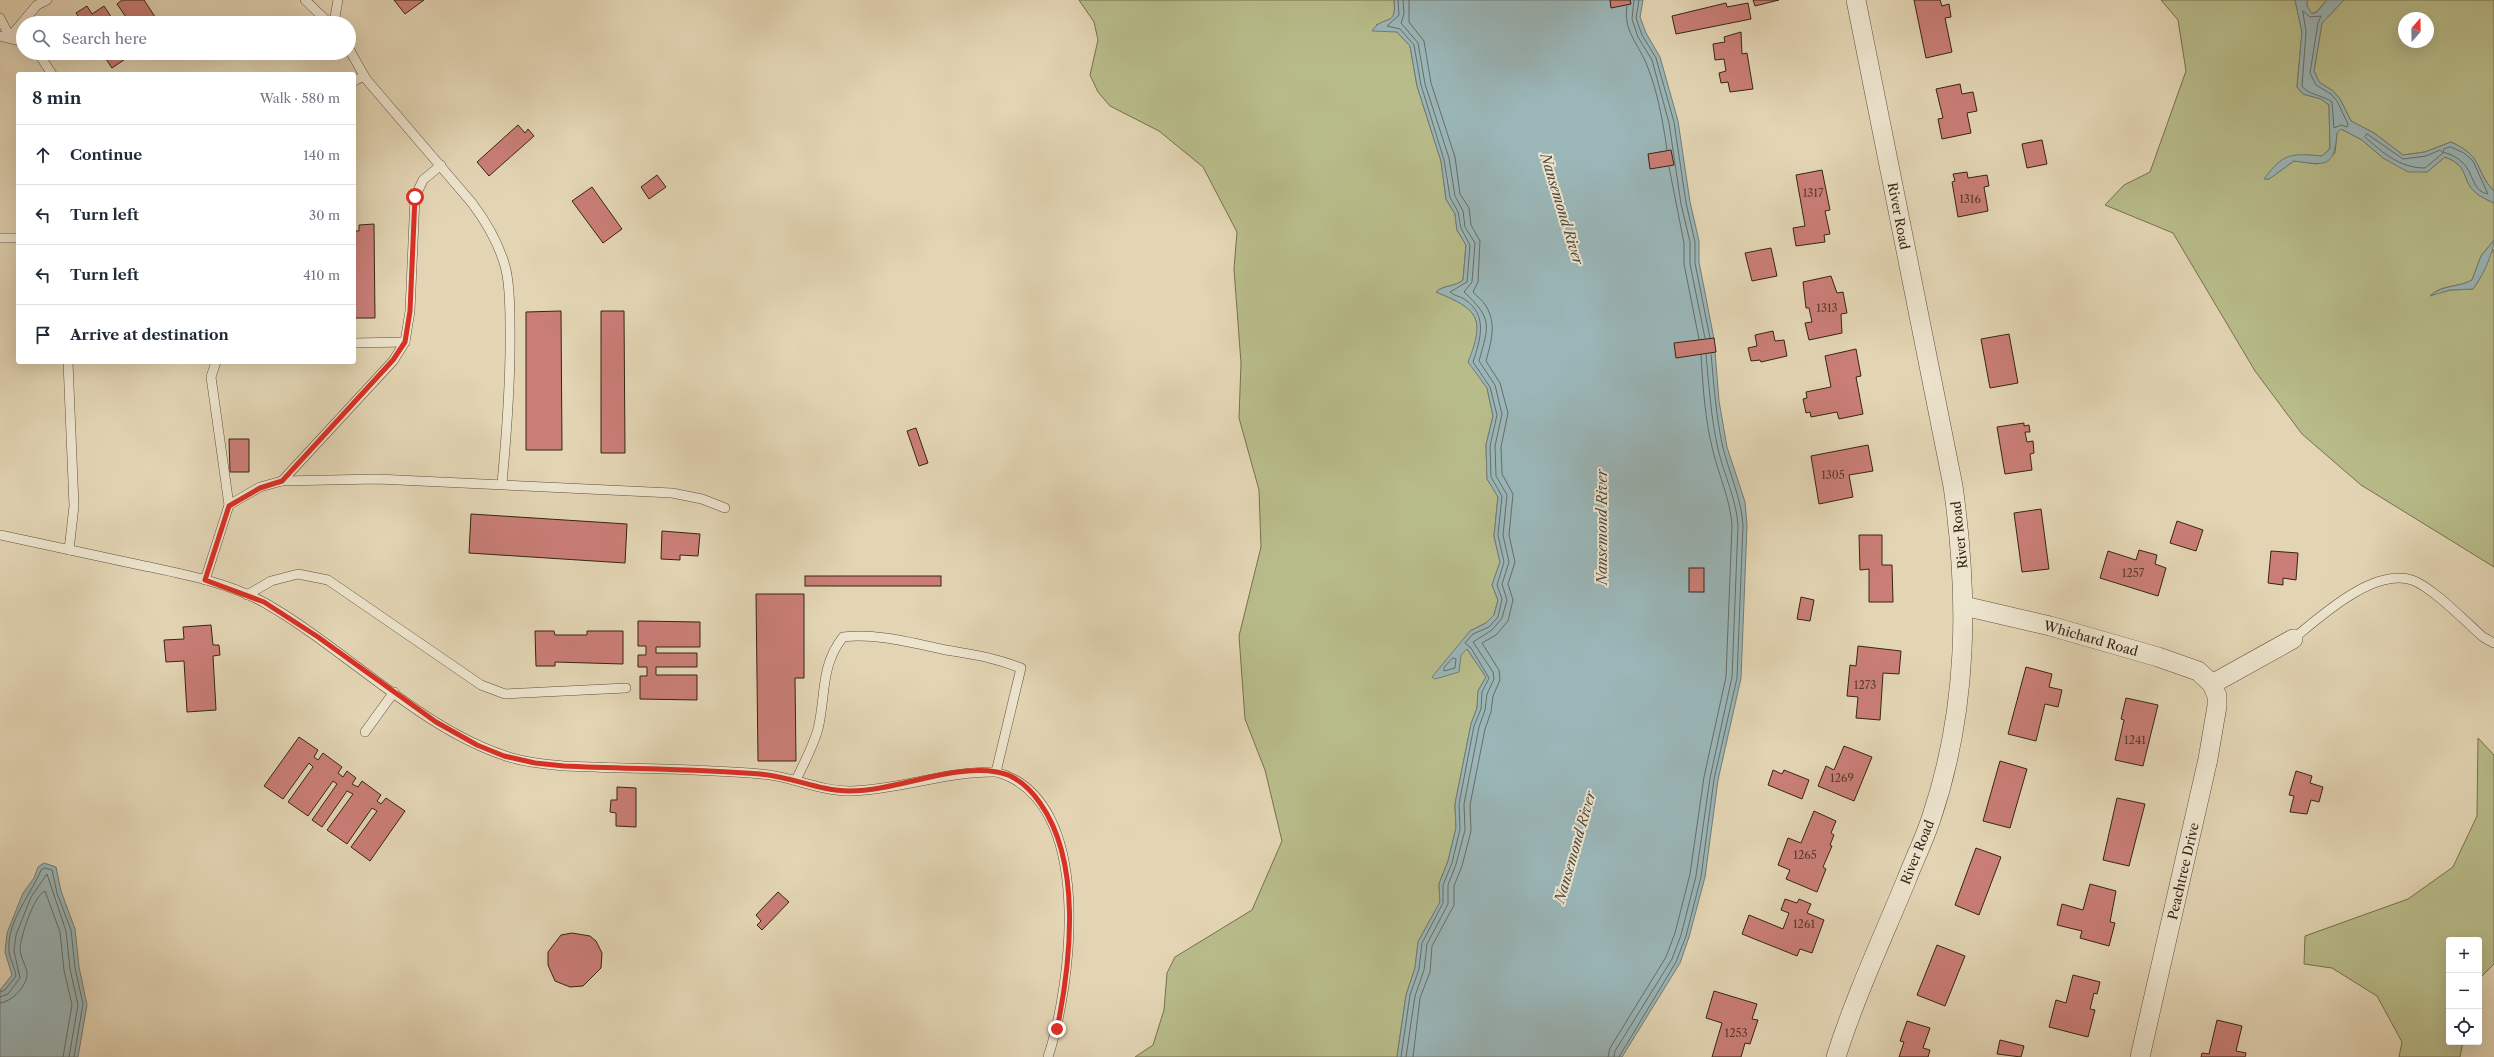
<!DOCTYPE html>
<meta charset="utf-8">
<style>
body{margin:0;font-family:"Libre Caslon Text",serif;background:#f6f6f7;color:#1f2937}
.controls{position:absolute;right:12px;bottom:12px;display:grid;overflow:hidden;border-radius:4px;box-shadow:0 4px 16px #0002}
.controls button{width:36px;height:36px;display:grid;place-items:center;padding:0;border:0;border-bottom:1px solid #e0e1e3;background:#fff;color:#1f2937;font:20px sans-serif}
.compass{position:absolute;left:2398px;top:12px;width:36px;height:36px;border-radius:50%;background:#fff;box-shadow:0 4px 16px #0002;rotate:20deg}
.stop{position:absolute;width:12px;height:12px;margin:-9px;border:3px solid #d93025;border-radius:50%;background:#fff}
.stop.end{background:#d93025;border-color:#fff;box-shadow:0 1px 4px #0008}
.list{margin:0;padding:0;list-style:none}
h2{display:flex;justify-content:space-between;align-items:center;height:52px;margin:0;padding:0 16px;font-size:17px}
h2 small{font-size:13px;font-weight:400;color:#747a83}
.list li{display:grid;grid-template-columns:26px 1fr auto;gap:12px;align-items:center;box-sizing:border-box;height:60px;padding:0 16px;border-top:1px solid #e0e1e3}
.list b{display:block;font-size:15px;white-space:nowrap}
.list em{font-size:13px;font-style:normal;color:#747a83}
.icon{flex:none;width:22px;height:22px;fill:none;stroke:currentColor;stroke-width:2;stroke-linecap:round;stroke-linejoin:round}
.map{position:relative;flex:none;width:2494px;height:1057px;overflow:hidden}
.search{position:absolute;background:#fff;box-shadow:0 4px 16px #0002;left:16px;top:16px;width:340px;height:44px;display:flex;align-items:center;gap:10px;box-sizing:border-box;padding:0 14px;border-radius:22px;color:#747a83;font-size:15px}
.panel{position:absolute;background:#fff;box-shadow:0 4px 16px #0002;left:16px;top:72px;width:340px;height:292px;border-radius:4px}
.map>svg:first-child{display:block}
</style>
<div class="map">
<svg width="2494" height="1057" viewBox="0 0 2494 1057">
<rect width="100%" height="100%" fill="#e3d5b4"/>
<filter id="stains"><feTurbulence type="fractalNoise" baseFrequency=".005" numOctaves="4"/><feColorMatrix values="0 0 0 0 .2 0 0 0 0 .09 0 0 0 0 .02 0 0 0 .5 -.17"/></filter>
<radialGradient id="worn" r=".72"><stop offset=".6" stop-color="#630" stop-opacity="0"/><stop offset="1" stop-color="#630" stop-opacity=".3"/></radialGradient>
<!-- green -->
<g fill="#b8bc8a" stroke="#77704e" fill-rule="evenodd">
<path d="M1079,0H1394C1396,20 1392,18 1376,25L1397,32L1410,46L1417,86L1441,161L1446,199L1455,214L1457,230L1466,245L1463,280C1455,287 1443,285 1436,292C1478,309 1486,318 1469,362L1487,388L1493,416L1486,445L1487,479L1498,496L1494,536L1500,562L1492,585L1498,600L1494,615L1486,623L1470,631L1461,655L1467,649L1486,677L1478,691L1477,708L1471,724L1455,804L1456,828L1448,861L1439,884L1440,902L1418,942L1415,968L1406,995L1397,1057H1135L1153,1045L1164,1010L1167,973L1175,957L1252,910L1282,841L1265,770L1245,719L1239,636L1261,547L1259,490L1239,418L1241,363L1234,269L1237,232L1203,167L1159,131L1110,106L1098,92L1090,75L1098,40L1094,22Z"/>
<path d="M2161,0H2295L2302,32L2297,87L2303,94L2321,99L2329,105L2330,149L2322,156C2297,154 2279,155 2265,179H2269L2294,161L2317,164L2335,153L2337,133L2341,129L2362,140L2383,158L2427,172L2445,157C2471,167 2461,180 2475,192C2480,197 2488,200 2494,203V240L2481,256L2472,280C2458,288 2443,284 2431,295L2450,290L2473,289C2483,277 2484,261 2494,249V567L2361,485L2302,434L2255,371L2173,233L2105,205L2124,185L2150,172L2186,71L2178,20Z"/>
<polygon points="2307,0 2327,0 2316,12 2311,14 2307,6"/>
<path d="M2344,0H2494V191C2473,169 2485,158 2451,142L2425,152L2403,155L2374,133L2351,121L2340,99L2333,91L2319,82L2314,71L2322,23ZM2404,18H2428V42H2404Z"/>
<polygon points="2478,738 2494,755 2494,964 2479,979 2479,940 2449,940 2449,1042 2463,1042 2460,1057 2399,1057 2402,1042 2377,996 2332,968 2304,964 2305,936 2408,899 2453,867 2477,816"/>
</g>
<!-- water -->
<g fill="#9ab6b8" stroke="#727c76">
<path d="M1394,0H1643L1640,17L1646,33L1660,57L1678,121L1690,202L1699,241V262L1714,339L1719,401L1727,447L1745,502L1747,525L1741,678L1718,780L1705,877L1689,937L1680,963L1622,1057H1397L1406,995L1415,968L1418,942L1440,902L1439,884L1448,861L1456,828L1455,804L1471,724L1477,708L1478,691L1486,677L1467,649L1461,655L1459,672L1435,679L1432,677L1470,631L1486,623L1494,615L1498,600L1492,585L1500,562L1494,536L1498,497L1487,479L1486,445L1493,416L1487,388L1468,362C1486,318 1478,309 1436,292C1443,285 1455,287 1463,280L1466,245L1457,230L1455,214L1446,199L1441,161L1417,86L1410,46L1397,32L1372,31C1384,13 1397,29 1394,0Z"/>
<path d="M2295,0H2307V6L2312,14L2317,12L2327,0H2344L2322,23L2314,71L2319,82L2333,91L2340,99L2351,121L2374,133L2403,155L2425,152L2451,142C2486,158 2473,170 2494,191V203C2488,200 2480,197 2475,192C2461,180 2470,166 2445,157L2427,172H2408L2383,158L2362,140L2341,129L2337,133C2334,169 2325,165 2294,161L2269,179H2264C2283,153 2291,153 2322,156L2330,149L2329,105L2321,99L2303,94L2297,87L2302,32Z"/>
<path d="M2494,240C2494,253 2481,279 2473,289L2450,290L2430,296C2444,284 2457,288 2472,280L2481,256Z"/>
<polygon points="44,863 56,867 61,891 75,929 79,967 87,1005 78,1057 0,1057 0,990 12,975 5,952 7,933 23,893 34,878 38,867"/>
</g>
<g fill="none" stroke-linecap="round" stroke-linejoin="round">
<!-- shore -->
<g stroke="#686d66" stroke-width="1">
<path d="M1398,0L1399,15L1387,26L1400,29L1414,45L1421,85L1444,160L1450,197L1458,212L1461,228L1470,245L1467,282L1450,292C1454,296 1460,296 1464,299C1489,315 1480,340 1473,362L1490,387L1497,415L1490,446L1491,477L1502,496L1498,535L1504,562L1497,585L1502,599L1498,617L1489,627L1473,634L1465,643L1471,648L1489,678L1482,692L1481,709L1474,726L1459,804L1460,829L1452,863L1443,885V903L1422,943L1419,969L1410,995L1401,1057"/>
<path d="M1403,0L1404,14L1401,23L1418,43L1425,84L1449,158L1455,196L1463,211L1465,227L1475,243L1472,282L1464,292C1493,319 1489,325 1479,361L1495,385L1502,414L1495,446L1496,476L1507,495L1503,535L1509,562L1502,584L1507,600L1502,618L1492,630L1473,642L1493,672L1494,679L1487,694L1485,710L1479,727L1464,804L1465,830L1456,864L1448,885V904L1427,944L1424,970L1415,996L1406,1057"/>
<path d="M1409,0V22L1424,41L1431,83L1455,157L1460,194L1469,208L1471,225L1480,241L1478,282L1473,292C1477,297 1483,300 1486,306C1497,324 1491,342 1486,361L1500,383L1508,413L1501,447L1502,474L1513,494L1509,535L1515,562L1508,584L1513,600L1508,621L1496,635L1482,643L1499,670L1500,680L1493,696L1491,712L1485,729L1470,805L1471,831L1462,866L1454,886V905L1432,946L1430,972L1420,998L1413,1057"/>
<polyline points="1634,0 1632,19 1638,37 1652,60 1669,123 1681,204 1690,242 1690,264 1705,338"/>
<polyline points="1639,0 1636,18 1642,35 1656,58 1674,122 1686,203 1695,242 1695,263 1710,338"/>
<path d="M1627,6C1623,30 1637,42 1646,63C1657,89 1663,121 1667,150"/>
<path d="M2303,11L2310,17L2321,16L2318,23L2310,73L2316,85L2331,94L2337,101L2348,124L2347,127L2341,125L2334,128L2332,102C2323,95 2308,95 2302,86L2306,32Z"/>
<path d="M2367,134L2403,159L2426,156L2440,150L2443,153L2425,168C2400,168 2383,153 2365,137Z"/>
<path d="M2451,147L2464,153L2473,161L2488,194C2474,192 2474,178 2467,168C2461,159 2453,155 2443,152L2444,149Z"/>
<polyline points="1669,167 1684,243 1684,264 1699,339"/>
<polygon points="1453,658 1456,659 1455,668 1444,671 1444,668"/>
<path d="M0,992L5,990L16,976C15,967 10,960 9,952C6,922 31,895 41,870L45,868L52,870L57,893L71,930L75,968L83,1004L74,1057"/>
<polyline points="0,997 8,994 20,978 14,951 16,935 31,897 47,874 66,931 70,969 78,1005 69,1057"/>
<path d="M0,1003C12,1002 28,985 27,973C26,965 20,957 20,949C20,938 34,895 45,891L60,932L64,970L72,1005L63,1057"/>
<path d="M1608,1057L1610,1048L1666,957L1675,933L1690,874L1704,777L1726,677L1732,525C1730,499 1719,476 1713,451C1705,420 1703,387 1701,355"/>
<path d="M1614,1057L1615,1051L1672,959L1681,935L1696,876L1710,778L1732,677L1738,525C1736,498 1724,475 1718,449C1711,418 1709,386 1706,354"/>
<path d="M1619,1057L1676,962L1686,936L1701,877L1714,779L1737,678L1743,525C1741,498 1730,475 1723,448C1716,417 1714,385 1711,354"/>
</g>
</g>
<!-- building -->
<g fill="#ca7e77" stroke="#362413">
<polygon points="122,0 144,0 159,23 130,23 117,4"/>
<polygon points="394,0 424,0 405,14"/>
<polygon points="1610,0 1630,0 1631,4 1611,8"/>
<polygon points="1753,0 1779,0 1755,6"/>
<polygon points="1914,0 1940,0 1942,6 1949,4 1951,17 1945,18 1952,52 1926,58"/>
<polygon points="1726,3 1727,7 1748,3 1751,19 1676,34 1672,16"/>
<polygon points="87,6 92,14 104,6 115,23 83,23 76,13"/>
<polygon points="1741,32 1742,54 1747,53 1753,89 1730,92 1728,82 1721,83 1719,73 1726,71 1724,59 1715,60 1713,44 1725,42 1724,37"/>
<polygon points="102,53 134,53 112,68"/>
<polygon points="1960,84 1962,94 1973,92 1977,111 1967,113 1971,133 1942,139 1938,119 1943,118 1936,89"/>
<polygon points="518,125 525,133 528,129 534,136 489,176 477,162"/>
<polygon points="2042,140 2047,164 2027,168 2022,144"/>
<polygon points="1671,150 1674,165 1650,169 1648,154"/>
<polygon points="1822,170 1830,210 1825,211 1830,234 1824,235 1825,242 1796,246 1793,228 1805,226 1796,175"/>
<polygon points="1967,172 1968,178 1987,175 1989,186 1984,187 1988,211 1958,217 1952,182 1955,181 1953,174"/>
<polygon points="657,175 666,187 649,199 641,187"/>
<polygon points="592,187 622,229 603,243 572,201"/>
<polygon points="374,224 375,318 354,318 354,231 359,231 359,225"/>
<polygon points="1771,248 1777,276 1752,281 1745,253"/>
<polygon points="1831,276 1837,293 1843,292 1847,313 1841,314 1842,333 1809,340 1805,323 1812,322 1809,308 1806,308 1803,282"/>
<polygon points="561,311 562,450 526,450 526,312"/>
<polygon points="601,311 624,311 625,453 601,453"/>
<polygon points="1773,331 1775,341 1784,340 1787,356 1761,362 1760,360 1751,361 1748,348 1757,346 1755,335"/>
<polygon points="2009,334 2018,383 1990,388 1981,339"/>
<polygon points="1714,338 1716,352 1676,358 1674,343"/>
<polygon points="1856,349 1861,376 1856,377 1863,414 1839,419 1837,412 1811,417 1810,412 1806,413 1803,399 1807,398 1806,392 1831,387 1825,356"/>
<polygon points="2024,423 2024,426 2029,425 2030,432 2025,432 2027,442 2033,441 2034,453 2030,454 2032,470 2005,474 1997,427"/>
<polygon points="916,428 928,463 919,466 907,431"/>
<polygon points="229,439 249,439 249,472 230,472"/>
<polygon points="1868,445 1873,471 1849,475 1853,497 1819,504 1811,456"/>
<polygon points="2041,509 2049,569 2022,572 2014,513"/>
<polygon points="471,514 627,524 625,563 469,553"/>
<polygon points="2177,521 2203,530 2196,551 2170,543"/>
<polygon points="662,531 700,534 698,556 680,555 680,560 661,559"/>
<polygon points="1859,535 1882,535 1882,565 1892,565 1893,602 1869,602 1869,569 1860,570"/>
<polygon points="2139,550 2157,555 2155,564 2166,568 2158,596 2100,578 2108,551 2136,560"/>
<polygon points="2271,551 2298,553 2296,580 2283,578 2283,585 2268,583"/>
<rect x="1689" y="568" width="15" height="24"/>
<rect x="805" y="576" width="136" height="10"/>
<polygon points="756,594 804,594 804,678 795,678 796,761 758,761"/>
<polygon points="1801,597 1814,600 1810,621 1797,619"/>
<polygon points="638,621 700,622 700,647 656,647 656,653 697,653 697,667 656,667 656,675 697,675 697,700 640,699 640,676 647,676 647,667 638,667 638,655 646,655 646,646 638,646"/>
<polygon points="211,625 213,645 219,645 220,655 213,656 216,710 187,712 184,661 166,662 164,640 184,639 183,627"/>
<polygon points="535,631 554,631 555,635 587,635 587,631 623,631 623,664 555,662 555,666 536,666"/>
<polygon points="1858,646 1901,651 1899,674 1883,673 1880,720 1856,718 1858,697 1847,696 1850,665 1856,666"/>
<polygon points="2026,667 2052,674 2049,687 2062,690 2058,707 2045,704 2036,741 2008,734"/>
<polygon points="2126,698 2158,705 2143,766 2115,760 2124,720 2121,719"/>
<polygon points="299,737 318,750 314,757 318,760 323,753 342,767 338,773 343,777 347,771 356,778 352,784 358,787 362,781 381,795 377,801 381,804 386,798 405,811 370,861 351,847 377,811 372,808 347,844 327,830 353,794 347,791 322,827 312,820 337,784 333,781 308,816 288,802 313,767 309,763 283,799 264,786"/>
<polygon points="1844,746 1872,757 1854,801 1818,786 1826,766 1834,770"/>
<polygon points="2000,761 2027,769 2010,828 1983,821"/>
<polygon points="1773,770 1782,774 1784,770 1809,780 1802,799 1768,785"/>
<polygon points="2296,771 2312,776 2310,783 2323,787 2319,802 2311,800 2307,814 2290,812 2294,796 2289,795"/>
<polygon points="617,787 636,788 636,827 616,826 616,813 610,812 611,800 617,800"/>
<polygon points="2117,798 2145,804 2129,866 2103,860"/>
<polygon points="1814,811 1836,821 1831,833 1834,835 1830,845 1832,846 1823,867 1826,869 1817,892 1786,879 1790,870 1778,865 1788,838 1801,843"/>
<polygon points="1976,848 2001,857 1979,915 1955,905"/>
<polygon points="2090,884 2116,891 2110,922 2115,923 2109,946 2080,938 2082,931 2057,925 2062,904 2083,910"/>
<polygon points="778,892 789,902 762,930 757,925 761,921 756,915"/>
<polygon points="1785,899 1797,903 1799,899 1811,904 1807,913 1824,920 1812,953 1800,949 1797,956 1742,934 1749,915 1783,929 1789,913 1781,910"/>
<polygon points="572,933 590,936 596,941 602,953 601,968 583,986 570,987 555,981 548,965 548,952 561,935"/>
<polygon points="1937,945 1965,956 1945,1006 1917,995"/>
<polygon points="2073,975 2100,982 2097,994 2094,993 2090,1009 2095,1010 2088,1037 2049,1027 2056,1000 2066,1003"/>
<polygon points="1714,991 1757,1004 1752,1019 1758,1020 1750,1044 1745,1043 1741,1057 1712,1057 1722,1023 1706,1018"/>
<polygon points="2217,1020 2242,1026 2236,1051 2246,1053 2245,1057 2201,1057 2202,1053 2209,1054"/>
<polygon points="1907,1021 1930,1028 1923,1048 1930,1050 1928,1057 1899,1057 1904,1042 1900,1041"/>
<polygon points="2000,1040 2024,1046 2021,1057 1997,1054"/>
</g>
<g fill="none" stroke-linecap="round" stroke-linejoin="round">
<defs>
<g id="lane">
<polyline points="305,0 329,23"/>
<polyline points="0,18 10,37 37,5 47,0"/>
<polyline points="334,23 338,0"/>
<polyline points="0,36 23,42"/>
<path d="M349,49L366,79L472,203C487,223 500,245 506,270C510,288 510,307 510,325C511,378 507,430 502,483"/>
<polyline points="38,53 52,74"/>
<polyline points="354,81 364,76"/>
<polyline points="0,238 18,238"/>
<polyline points="354,343 405,342"/>
<polyline points="68,362 74,506 69,550"/>
<polyline points="216,362 211,377 229,505"/>
<polyline points="282,481 393,361 405,342 410,311 415,197 423,180 441,165"/>
<path d="M0,535C47,545 93,555 140,565C182,574 227,582 265,603C344,648 418,726 503,755C522,762 543,764 564,766C629,769 695,768 761,774C791,776 819,791 850,791C899,790 946,771 996,772L1021,668C993,657 975,655 946,650C912,643 878,633 843,637C820,666 826,696 818,729C813,747 804,763 796,780"/>
<polyline points="205,580 229,505 260,487 282,481 377,479 672,493 702,499 725,508"/>
<polyline points="247,595 271,581 298,574 328,580 481,685 505,694 626,688"/>
<path d="M2293,639C2321,616 2373,568 2412,580C2432,587 2466,622 2483,637L2494,643"/>
<polyline points="365,732 394,692"/>
<path d="M996,772C1096,799 1072,984 1048,1057"/>
</g>
<g id="street">
<polyline points="1964,606 2050,626 2158,657 2198,671 2212,684 2217,696 2217,706 2208,759 2140,1057"/>
<polyline points="2212,684 2293,639"/>
<path d="M1836,1057C1855,997 1882,939 1906,881C1914,860 1924,840 1931,819C1968,710 1969,599 1953,486L1856,0"/>
</g>
</defs>
<!-- lane casing -->
<use href="#lane" stroke="#61503b" stroke-width="10"/>
<!-- street casing -->
<use href="#street" stroke="#61503b" stroke-width="20"/>
<!-- lane -->
<use href="#lane" stroke="#ede4ce" stroke-width="9"/>
<!-- street -->
<use href="#street" stroke="#ede4ce" stroke-width="19"/>
</g>
<g fill="none" stroke-linecap="round" stroke-linejoin="round">
<!-- route -->
<path stroke="#d93025" stroke-width="5" d="M415,197L410,311L405,342L393,360L282,481L260,488L229,506L205,580L264,602L318,637L436,722L477,745L504,756L535,763L564,766C629,769 695,769 760,774C790,776 819,791 849,791C898,791 949,764 997,772C1016,775 1029,787 1040,803C1082,862 1071,961 1057,1029"/>
</g>
<g text-anchor="middle" stroke-width="4" stroke-linejoin="round" paint-order="stroke">
<!-- number labels -->
<g font-size="11" fill="#5b3a2c">
<text x="1813" y="197">1317</text>
<text x="1970" y="203">1316</text>
<text x="1827" y="312">1313</text>
<text x="1833" y="479">1305</text>
<text x="2133" y="577">1257</text>
<text x="1865" y="689">1273</text>
<text x="2135" y="744">1241</text>
<text x="1842" y="782">1269</text>
<text x="1805" y="859">1265</text>
<text x="1804" y="928">1261</text>
<text x="1736" y="1037">1253</text>
</g>
<!-- street labels -->
<g font-size="13" fill="#362413" stroke="#ede4ce">
<text transform="translate(1899 216) rotate(79)" y="5">River Road</text>
<text transform="translate(1959 535) rotate(-96)" y="5">River Road</text>
<text transform="translate(2091 638) rotate(16)" y="5">Whichard Road</text>
<text transform="translate(1917 852) rotate(-68)" y="5">River Road</text>
<text transform="translate(2183 871) rotate(-77)" y="5">Peachtree Drive</text>
</g>
<!-- water labels -->
<g font-size="14" font-style="italic" fill="#4f483c" stroke="#ede4ce">
<text transform="translate(1562 209) rotate(73)" y="5">Nansemond River</text>
<text transform="translate(1602 527) rotate(-90)" y="5">Nansemond River</text>
<text transform="translate(1575 847) rotate(-74)" y="5">Nansemond River</text>
</g>
</g>
<rect width="100%" height="100%" filter="url(#stains)"/>
<rect width="100%" height="100%" fill="url(#worn)"/>
</svg>
<div class="controls">
<button>+</button>
<button>−</button>
<button><svg class="icon" aria-label="locate" viewBox="0 0 24 24"><circle cx="12" cy="12" r="6"/><path d="M12 2v4M12 18v4M2 12h4M18 12h4"/></svg></button>
</div>
<svg class="compass" viewBox="-18 -18 36 36"><path d="M0-13l5 13h-10z" fill="#e53935"/><path d="M0 13l5-13h-10z" fill="#747a83"/></svg>
<div class="stop" style="left:415px;top:197px"></div>
<div class="stop end" style="left:1057px;top:1029px"></div>
<div class="search"><svg class="icon" aria-label="search" viewBox="0 0 24 24"><circle cx="10" cy="10" r="6"/><path d="M15 15l6 6"/></svg>Search here</div>
<section class="panel">
<h2>8 min<small>Walk · 580 m</small></h2>
<ul class="list">
<li><svg class="icon" aria-label="ahead" viewBox="0 0 24 24"><path d="M12 20V5M6 11l6-6 6 6"/></svg><div><b>Continue</b></div><em>140 m</em></li>
<li><svg class="icon" aria-label="left" viewBox="0 0 24 24"><path d="M17 20v-9H6M10 6l-5 5 5 5"/></svg><div><b>Turn left</b></div><em>30 m</em></li>
<li><svg class="icon" aria-label="left" viewBox="0 0 24 24"><path d="M17 20v-9H6M10 6l-5 5 5 5"/></svg><div><b>Turn left</b></div><em>410 m</em></li>
<li><svg class="icon" aria-label="arrive" viewBox="0 0 24 24"><path d="M6 21V4h12l-3 4 3 4H6"/></svg><div><b>Arrive at destination</b></div></li>
</ul>
</section>
</div>
